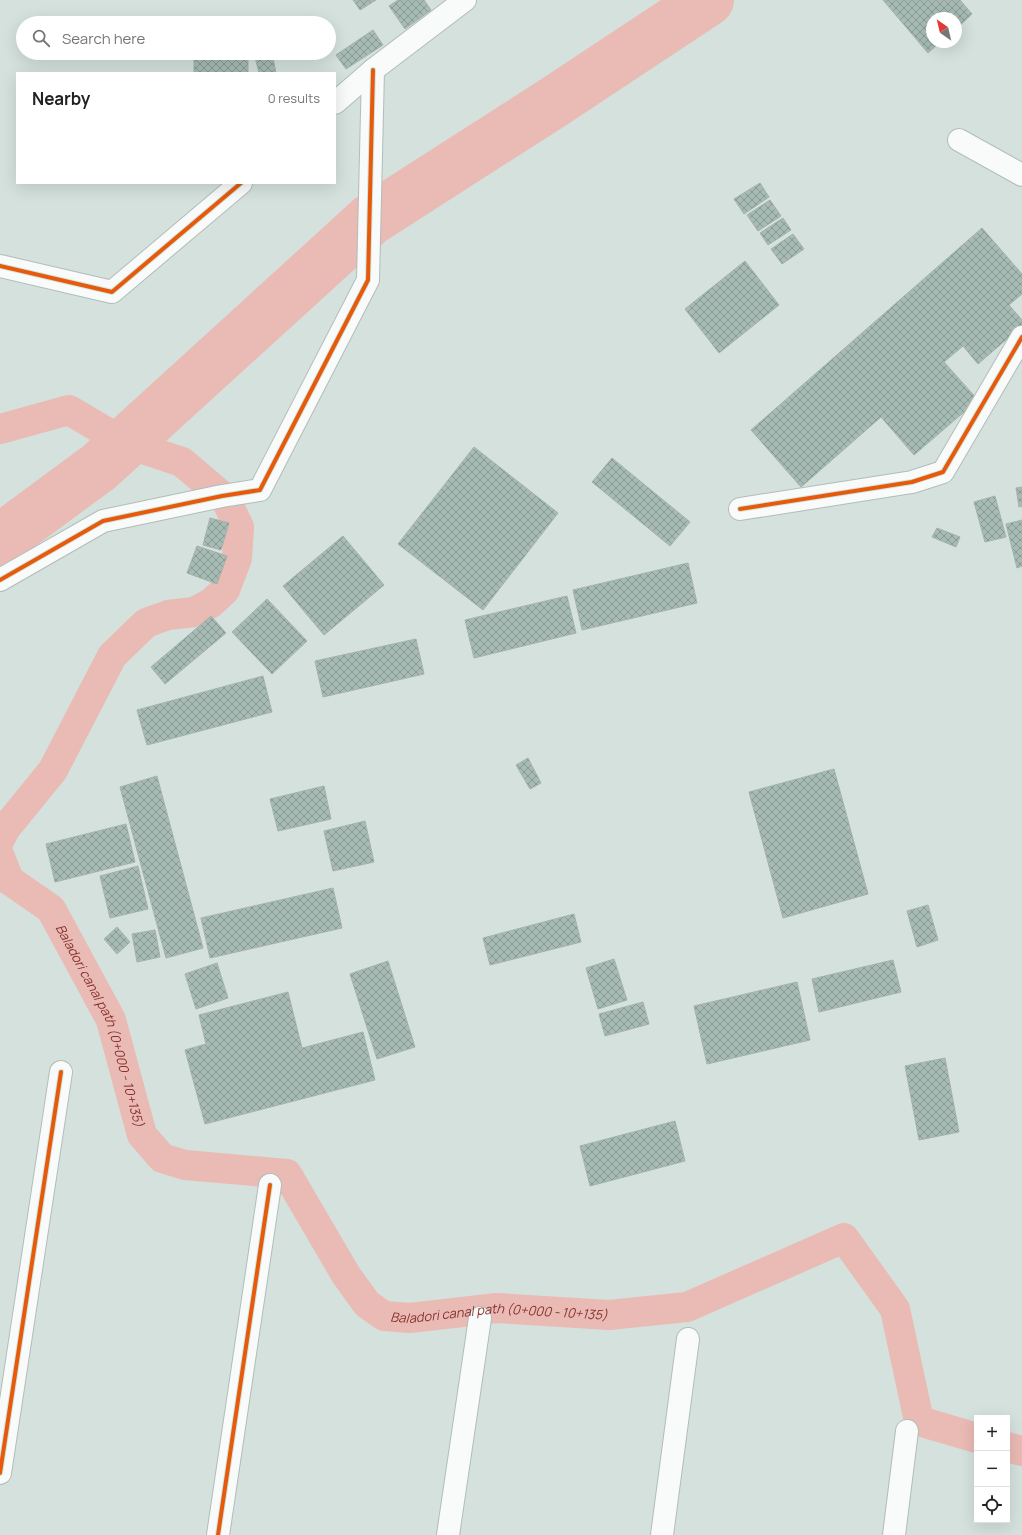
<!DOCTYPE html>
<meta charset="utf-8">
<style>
body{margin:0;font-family:Manrope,sans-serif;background:#f2f2f2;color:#222}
.controls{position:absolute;right:12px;bottom:12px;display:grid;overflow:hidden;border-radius:0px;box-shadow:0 4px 16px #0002}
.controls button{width:36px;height:36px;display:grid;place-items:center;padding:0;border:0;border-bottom:1px solid #e0e0e0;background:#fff;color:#222;font:20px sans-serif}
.compass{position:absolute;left:926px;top:12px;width:36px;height:36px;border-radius:50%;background:#fff;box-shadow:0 4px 16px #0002;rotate:326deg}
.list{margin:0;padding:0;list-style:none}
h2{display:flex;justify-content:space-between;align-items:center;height:52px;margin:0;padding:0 16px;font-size:17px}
h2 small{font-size:13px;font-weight:400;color:#767676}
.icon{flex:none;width:22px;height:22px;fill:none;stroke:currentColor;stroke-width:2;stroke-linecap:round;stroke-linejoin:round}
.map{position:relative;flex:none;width:1022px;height:1535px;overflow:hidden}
.search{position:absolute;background:#fff;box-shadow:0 4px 16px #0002;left:16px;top:16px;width:320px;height:44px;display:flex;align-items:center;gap:10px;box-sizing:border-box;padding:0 14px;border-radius:22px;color:#767676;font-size:15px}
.panel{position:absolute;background:#fff;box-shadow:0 4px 16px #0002;left:16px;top:72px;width:320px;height:112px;border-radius:0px}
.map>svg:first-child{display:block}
</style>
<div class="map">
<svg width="1022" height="1535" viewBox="0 0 1022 1535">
<defs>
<pattern id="building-cross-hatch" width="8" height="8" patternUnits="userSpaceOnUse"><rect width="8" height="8" fill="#a6bbb4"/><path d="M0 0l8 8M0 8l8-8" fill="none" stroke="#889993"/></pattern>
</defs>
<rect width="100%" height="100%" fill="#d4e1dc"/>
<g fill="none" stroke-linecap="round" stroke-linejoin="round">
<!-- canal -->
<g stroke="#eabab4" stroke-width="30">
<polyline points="0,429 69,410 125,443 182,462 222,496 227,502 239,527 237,558 225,590 211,603 194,612 168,615 146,623 112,656 53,770 5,829 0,839"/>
<path id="s1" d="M0,857L9,880L51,909L111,1020L142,1135L162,1158L185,1165L287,1174L346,1275L367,1304L384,1316L410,1318L497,1308L609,1315L687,1307L844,1238L895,1309L919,1421L977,1438"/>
<polyline points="1007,1447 1022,1451"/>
</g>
<!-- river -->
<polyline stroke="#eabab4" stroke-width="52" points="0,540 99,467 370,220 554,102 708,0"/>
</g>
<!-- building -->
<g fill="url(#building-cross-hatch)" stroke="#a6b1ac">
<polygon points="353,0 376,0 360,10"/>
<polygon points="398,0 424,0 431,10 405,29 389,6"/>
<polygon points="883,0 960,0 972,14 956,29 956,18 932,18 932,42 940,42 928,53"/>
<polygon points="373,30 383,45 346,69 336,55"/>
<polygon points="254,53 272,53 276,73 259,73"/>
<rect x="194" y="54" width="54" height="19"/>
<polygon points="760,183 769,197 744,214 734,199"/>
<polygon points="770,200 781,216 758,231 747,215"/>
<polygon points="783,218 791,230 768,245 760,233"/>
<polygon points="982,228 1022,274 1022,294 1009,305 1022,320 1022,326 978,364 963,346 944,362 978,400 914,455 881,417 801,487 751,430"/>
<polygon points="793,234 804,249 782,264 771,249"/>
<polygon points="745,261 779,305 719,353 685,309"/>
<polygon points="474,447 558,513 483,610 398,544"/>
<polygon points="612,458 690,522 670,546 592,482"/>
<polygon points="1022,487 1022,506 1019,507 1016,488"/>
<polygon points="995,496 1006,537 985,542 974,502"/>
<polygon points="210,518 229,523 221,550 203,545"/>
<polygon points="1022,520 1022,566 1017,568 1006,524"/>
<polygon points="937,528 960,537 956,547 932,537"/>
<polygon points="343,536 384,585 324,635 283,586"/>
<polygon points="197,546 227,556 217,584 187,573"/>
<polygon points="688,563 697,603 582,630 573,590"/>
<polygon points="567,596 576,633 474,658 465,620"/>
<polygon points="267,599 307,641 272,674 232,632"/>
<polygon points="211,616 226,633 165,684 151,667"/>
<polygon points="416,639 424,674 323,697 315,661"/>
<polygon points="263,676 272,712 147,745 137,710"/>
<polygon points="528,758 541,783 530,789 516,765"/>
<polygon points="834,769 868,894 783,918 749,792"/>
<polygon points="157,776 203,948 166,958 120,787"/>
<polygon points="324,786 331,819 278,831 270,799"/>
<polygon points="365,821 374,862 333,871 324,831"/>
<polygon points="126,824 135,862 55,882 46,844"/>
<polygon points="138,866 148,909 110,918 100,876"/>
<polygon points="333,888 342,928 210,958 201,918"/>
<polygon points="928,905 938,940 917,947 907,911"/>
<polygon points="574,914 581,942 490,965 483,938"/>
<polygon points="117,927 130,942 117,954 104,939"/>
<polygon points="155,930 160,957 137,962 132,934"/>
<polygon points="614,959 627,1000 598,1009 586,968"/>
<polygon points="893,960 901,992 819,1012 812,979"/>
<polygon points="388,961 415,1047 377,1059 350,974"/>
<polygon points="217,963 228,998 196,1009 185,974"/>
<polygon points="797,982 810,1040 707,1064 694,1006"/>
<polygon points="288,992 302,1048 363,1032 375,1080 205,1124 185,1050 206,1044 199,1015"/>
<polygon points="643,1002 649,1024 605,1036 599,1014"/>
<polygon points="945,1058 959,1132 919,1140 905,1066"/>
<polygon points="675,1121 685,1161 590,1186 580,1146"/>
</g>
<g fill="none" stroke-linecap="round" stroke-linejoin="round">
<defs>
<g id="minor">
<polyline points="335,103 373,70 465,0"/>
<polyline points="959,140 1022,175"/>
<polyline points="0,266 112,292 241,183"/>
<polyline points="740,509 912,482 943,472 1022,337"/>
<polyline points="0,580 103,521 222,496 260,490 368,280 373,70"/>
<polyline points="0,1473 61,1072"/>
<polyline points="218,1535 270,1185"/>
<polyline points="448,1535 480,1318"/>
<polyline points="662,1535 688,1339"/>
<polyline points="894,1535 907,1431"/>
</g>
</defs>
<!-- minor casing -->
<use href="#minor" stroke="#b2bdb9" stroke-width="24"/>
<!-- minor -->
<use href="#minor" stroke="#f9fafa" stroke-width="22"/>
<defs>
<g id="cycleway">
<polyline points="0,266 112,292 241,183"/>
<polyline points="740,509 912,482 943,472 1022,337"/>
<polyline points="0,580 103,521 222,496 260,490 368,280 373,70"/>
<polyline points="0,1473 61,1072"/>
<polyline points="218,1535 270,1185"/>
</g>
</defs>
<!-- cycleway casing -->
<use href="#cycleway" stroke="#cee7dd" stroke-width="6"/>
<!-- cycleway -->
<use href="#cycleway" stroke="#e8590c" stroke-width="4"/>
</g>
<g text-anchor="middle" stroke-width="4" stroke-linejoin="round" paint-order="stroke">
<!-- water labels -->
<g font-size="13" font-style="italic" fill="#87322e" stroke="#cee7dd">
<text dy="5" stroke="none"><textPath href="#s1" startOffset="203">Baladori canal path (0+000 - 10+135)</textPath></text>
<text dy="5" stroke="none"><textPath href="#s1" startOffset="767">Baladori canal path (0+000 - 10+135)</textPath></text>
</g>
</g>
</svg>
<div class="controls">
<button>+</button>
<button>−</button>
<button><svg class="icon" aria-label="locate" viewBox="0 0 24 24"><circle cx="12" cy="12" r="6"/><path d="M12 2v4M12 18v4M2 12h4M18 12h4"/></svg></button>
</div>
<svg class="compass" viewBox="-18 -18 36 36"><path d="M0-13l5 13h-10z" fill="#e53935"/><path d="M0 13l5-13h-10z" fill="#767676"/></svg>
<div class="search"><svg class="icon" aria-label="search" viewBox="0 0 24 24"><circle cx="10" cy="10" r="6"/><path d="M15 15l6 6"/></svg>Search here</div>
<section class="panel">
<h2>Nearby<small>0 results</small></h2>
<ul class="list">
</ul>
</section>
</div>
